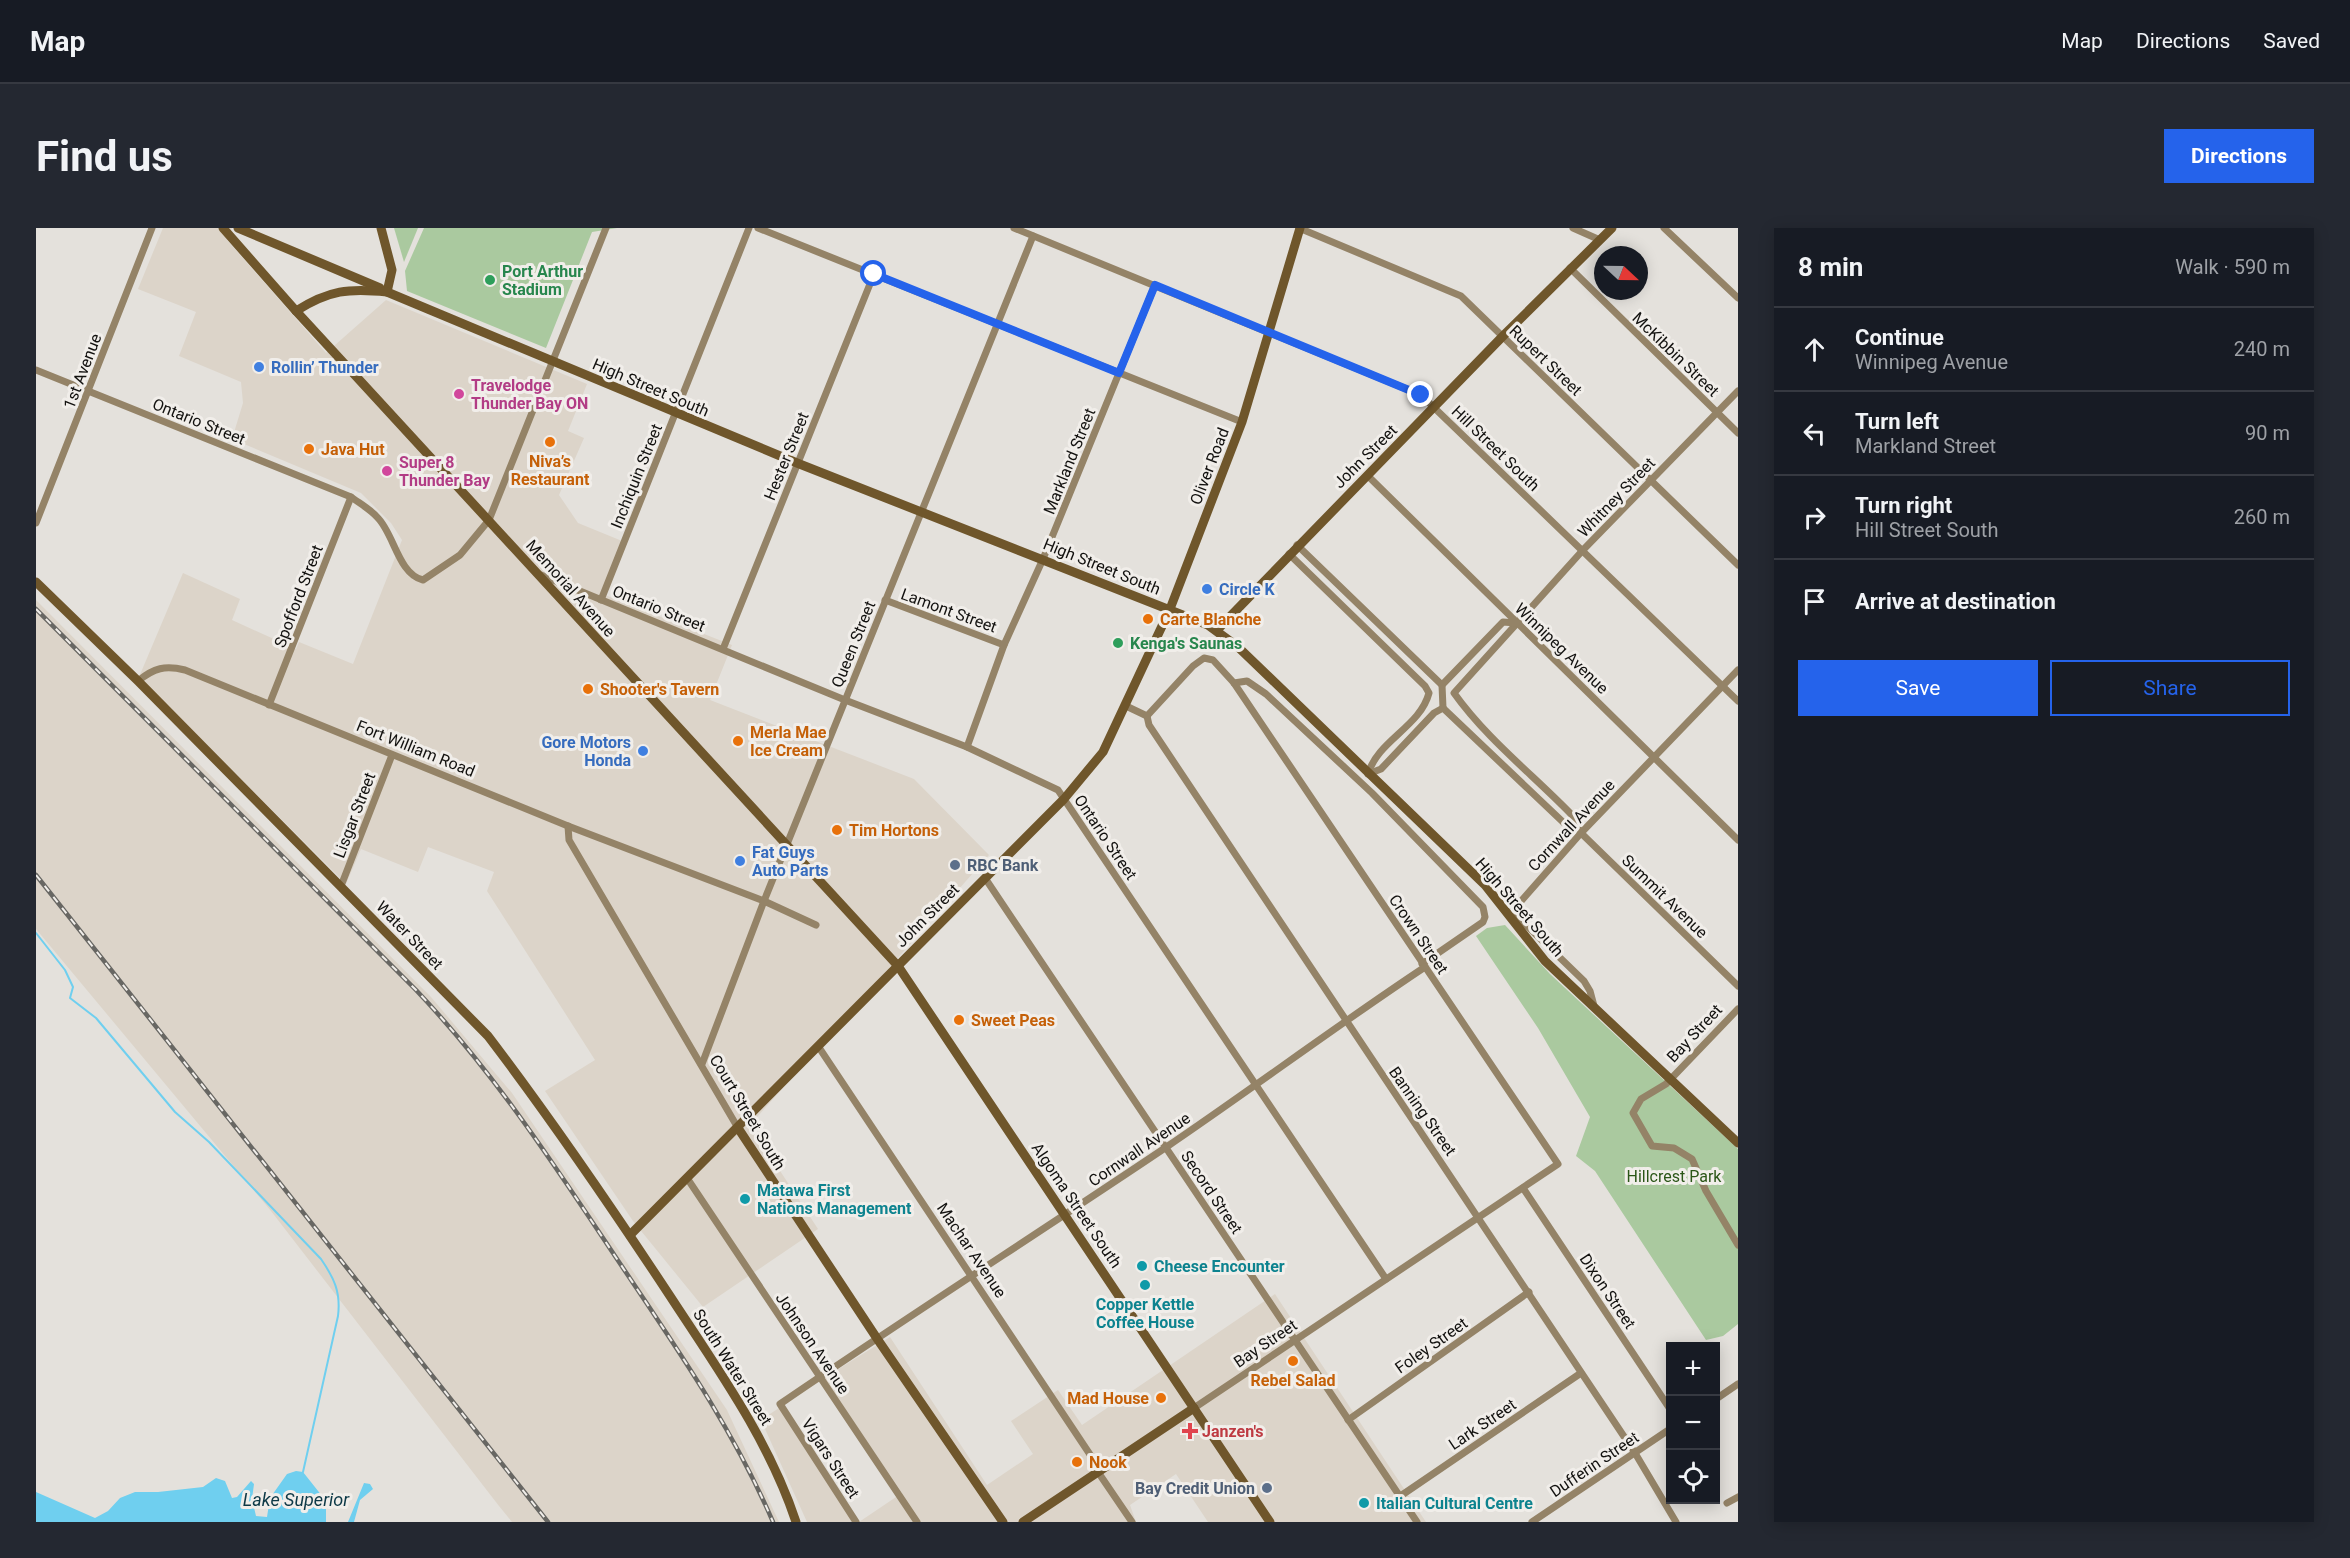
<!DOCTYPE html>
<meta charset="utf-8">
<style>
body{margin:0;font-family:Roboto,sans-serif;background:#242831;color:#f1f3f6}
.controls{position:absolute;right:18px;bottom:18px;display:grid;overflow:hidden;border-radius:0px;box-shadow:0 3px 15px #0003}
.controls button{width:54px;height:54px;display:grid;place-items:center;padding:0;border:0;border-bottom:2px solid #363941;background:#171b24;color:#f1f3f6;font:30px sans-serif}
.compass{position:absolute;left:1558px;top:18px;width:54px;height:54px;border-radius:50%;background:#171b24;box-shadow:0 3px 15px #0003;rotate:112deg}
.stop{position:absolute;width:18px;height:18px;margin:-14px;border:4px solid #2563eb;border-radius:50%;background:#fff}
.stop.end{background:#2563eb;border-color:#fff;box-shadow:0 2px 6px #0008}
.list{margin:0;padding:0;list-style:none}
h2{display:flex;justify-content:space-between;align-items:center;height:78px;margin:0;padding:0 24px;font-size:26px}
h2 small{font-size:20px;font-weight:400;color:#9ea1a6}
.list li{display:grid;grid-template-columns:39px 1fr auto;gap:18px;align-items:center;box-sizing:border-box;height:84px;padding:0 24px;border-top:2px solid #363941}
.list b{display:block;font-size:22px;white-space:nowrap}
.list p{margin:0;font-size:20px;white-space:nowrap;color:#9ea1a6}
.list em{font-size:20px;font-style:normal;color:#9ea1a6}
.actions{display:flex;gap:12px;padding:18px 24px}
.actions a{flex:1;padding:14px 0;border:2px solid #2563eb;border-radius:0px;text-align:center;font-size:21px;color:#2563eb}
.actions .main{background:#2563eb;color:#fff}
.icon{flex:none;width:33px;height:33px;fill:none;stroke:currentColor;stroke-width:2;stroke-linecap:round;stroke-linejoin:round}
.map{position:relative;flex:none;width:1702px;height:1294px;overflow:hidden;border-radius:0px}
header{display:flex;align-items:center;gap:36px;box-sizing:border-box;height:84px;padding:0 30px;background:#171b24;border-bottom:2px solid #363941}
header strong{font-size:28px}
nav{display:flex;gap:33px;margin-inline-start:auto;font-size:21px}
.intro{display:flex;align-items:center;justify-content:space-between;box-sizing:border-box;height:144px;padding:0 36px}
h1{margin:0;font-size:42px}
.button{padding:15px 27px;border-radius:0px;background:#2563eb;color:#fff;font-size:21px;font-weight:700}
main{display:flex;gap:36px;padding:0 36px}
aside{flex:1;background:#171b24;border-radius:0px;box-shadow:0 3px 15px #0003}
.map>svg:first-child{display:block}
</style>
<header>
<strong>Map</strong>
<nav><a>Map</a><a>Directions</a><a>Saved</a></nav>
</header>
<div class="intro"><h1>Find us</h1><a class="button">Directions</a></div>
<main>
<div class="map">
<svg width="1702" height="1294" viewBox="0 0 1702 1294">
<rect width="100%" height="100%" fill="#e4e1dc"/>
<!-- built -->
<g fill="#dcd4c9">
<polygon points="127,0 196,0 191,12 290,125 350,72 551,156 532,203 548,210 523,267 542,295 591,315 569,367 696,417 674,472 878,551 953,627 714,897 782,1001 667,1079 597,993 509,863 559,832 451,663 458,644 392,619 382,644 325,621 310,656 103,449 147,345 204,371 196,392 260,421 263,414 317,436 366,312 355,295 325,265 196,211 207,175 205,154 143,128 160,84 102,61"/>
<polygon points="0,372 395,769 476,865 691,1182 743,1294 476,1294 463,1278 235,983 0,701"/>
<polygon points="1239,1066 1390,1294 1172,1294 1140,1246 1094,1277 1100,1294 823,1294 866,1265 788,1150 854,1109 951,1257 997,1226 975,1193 1022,1162 1046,1197"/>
<polygon points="743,1180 822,1294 771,1294 725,1192"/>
</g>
<!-- green -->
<g fill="#aac99f">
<polygon points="358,0 382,0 368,34"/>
<polygon points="388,0 581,0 556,4 510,120 371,63 369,43"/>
<polygon points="1469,697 1514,746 1702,921 1702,1096 1687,1108 1670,1112 1559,943 1540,928 1554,889 1502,800 1440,708 1451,700"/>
</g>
<!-- water -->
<g fill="#6fcfef">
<polygon points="260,1243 267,1244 290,1273 290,1294 0,1294 0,1264 59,1290 72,1283 84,1270 99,1264 122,1264 167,1259 180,1250 189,1253 196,1270 201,1269 215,1253 218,1256 216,1271 220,1288 231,1289 234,1270 251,1246"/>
<polygon points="328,1255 334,1256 337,1261 324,1272 318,1294 312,1294"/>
</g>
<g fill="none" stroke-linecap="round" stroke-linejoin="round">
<!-- stream -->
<path stroke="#6fcfef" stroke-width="2" d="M0,705L29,742L37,759L34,770L60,790L139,884L173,914L285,1031C298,1050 305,1064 302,1088L267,1244"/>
<!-- street -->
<g stroke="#948367" stroke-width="7">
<polyline points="722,0 1206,194"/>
<polyline points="978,0 1385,167 1702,473"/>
<polyline points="1263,0 1425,68 1702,337"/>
<polyline points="1537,0 1564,12"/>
<polyline points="1628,0 1702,70"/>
<polyline points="1534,40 1702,205"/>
<path d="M0,142L315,269C323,275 334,281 341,289C358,305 362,346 387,352L424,327L453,292L570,0"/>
<path d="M1702,163L1547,322L1418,465C1450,510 1496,546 1534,585C1539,591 1540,598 1545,605L1702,758"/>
<polyline points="1332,248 1702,612"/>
<polyline points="0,295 116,0"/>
<polyline points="1261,317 1406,457 1467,394 1480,395"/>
<path d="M1253,326L1389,458L1393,465C1384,499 1342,512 1332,546"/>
<polyline points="505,347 809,472 931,519 1022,562 1350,1051"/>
<polyline points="565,372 713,0"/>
<polyline points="849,372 968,417"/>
<polyline points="687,421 838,46"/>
<path d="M102,453C118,440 129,437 149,442L532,598L728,673L780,697"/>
<polyline points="1198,455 1211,453 1230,466 1336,565 1447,679 1449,689 1447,694 1386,736"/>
<polyline points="1406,457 1407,480"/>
<polyline points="233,477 315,269"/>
<polyline points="1090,478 1111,488"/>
<polyline points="1407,480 1528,595 1538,597"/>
<polyline points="1111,488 1157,438 1168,430 1177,432 1198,455 1522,936 1158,1180"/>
<polyline points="1111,488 1113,497 1127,518 1599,1225 1640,1294"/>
<polyline points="931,519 968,417 1007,331 1119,57"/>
<polyline points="1332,546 1345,541 1398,485 1407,480"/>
<polyline points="532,598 533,612 702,900"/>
<polyline points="949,650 1381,1294"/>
<polyline points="305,658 356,527"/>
<polyline points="1558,778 1554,763 1548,753 1482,689 1479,680 1545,605 1702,442"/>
<polyline points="1702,781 1630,856 1605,871 1597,885 1616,918 1638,920 1656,931 1670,963 1702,1017"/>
<polyline points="782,818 1065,1243"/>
<polyline points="666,836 728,673 997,8"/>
<polyline points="651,950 881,1294"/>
<polyline points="1487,960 1634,1181"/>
<polyline points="1680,1171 1702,1156"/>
<polyline points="1312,1192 1493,1064"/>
<polyline points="1062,1244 1096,1294"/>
<polyline points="1363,1269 1545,1145"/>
<polyline points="1691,1275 1702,1269"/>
<path d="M820,1294L744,1176C871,1089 1001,1006 1129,920C1216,861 1300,798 1389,739"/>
<polyline points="1496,1294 1634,1201"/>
</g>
<!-- secondary -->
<g stroke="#6f562b" stroke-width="9">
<polyline points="187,0 260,83 862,738 1234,1294"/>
<polyline points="202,0 344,60"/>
<polyline points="345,0 356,42 351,64"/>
<path d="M260,83C293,62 313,60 351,64L761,235L1172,397L1202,419L1449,657L1509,733L1702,915"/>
<path d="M0,354L102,453L452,808C516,892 576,980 634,1068C681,1140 733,1212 760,1294"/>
<polyline points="1181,402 1467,108 1576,0"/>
<polyline points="702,900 842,1112 967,1294"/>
<polyline points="594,1007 1028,571 1067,524 1134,381 1206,194 1264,0"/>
<polyline points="987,1294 1158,1180"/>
</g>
<defs>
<g id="rail">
<path d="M0,381L380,762C457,843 517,935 579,1028C637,1115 696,1198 737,1294"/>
<polyline points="0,647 512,1294"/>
</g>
</defs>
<!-- rail casing -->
<use href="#rail" stroke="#686763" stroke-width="4.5"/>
<!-- rail -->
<use href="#rail" stroke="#f1eeea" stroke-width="2" stroke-dasharray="7" stroke-linecap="butt"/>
</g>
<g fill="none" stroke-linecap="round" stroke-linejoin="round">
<!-- route -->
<polyline stroke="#2563eb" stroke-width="8" points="838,46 1083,145 1119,57 1385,167"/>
</g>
<!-- markers -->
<g fill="#2e9e5b" stroke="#f1eeea" stroke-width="2">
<circle cx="454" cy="52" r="6"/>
<circle cx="1082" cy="415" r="6"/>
</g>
<g fill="#3f7fe0" stroke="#f1eeea" stroke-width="2">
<circle cx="223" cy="139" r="6"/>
<circle cx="1171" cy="361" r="6"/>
<circle cx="607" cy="523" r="6"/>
<circle cx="704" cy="633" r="6"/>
</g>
<g fill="#d1479c" stroke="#f1eeea" stroke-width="2">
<circle cx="423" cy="166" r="6"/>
<circle cx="351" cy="243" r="6"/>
</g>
<g fill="#e8710a" stroke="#f1eeea" stroke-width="2">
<circle cx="514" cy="214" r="6"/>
<circle cx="273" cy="221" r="6"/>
<circle cx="1112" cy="391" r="6"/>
<circle cx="552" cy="461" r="6"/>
<circle cx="702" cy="513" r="6"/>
<circle cx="801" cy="602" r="6"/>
<circle cx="923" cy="792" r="6"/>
<circle cx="1257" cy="1133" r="6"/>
<circle cx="1125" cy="1170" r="6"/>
<circle cx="1041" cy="1234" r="6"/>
</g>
<g fill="#5c6f8a" stroke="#f1eeea" stroke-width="2">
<circle cx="919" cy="637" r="6"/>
<circle cx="1231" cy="1260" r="6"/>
</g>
<g fill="#0f9aa8" stroke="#f1eeea" stroke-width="2">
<circle cx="709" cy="971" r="6"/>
<circle cx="1106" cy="1038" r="6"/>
<circle cx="1109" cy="1057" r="6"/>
<circle cx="1328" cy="1275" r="6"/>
</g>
<path fill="#e0444e" stroke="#f1eeea" stroke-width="2" d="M1151 1194h6v6h6v6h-6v6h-6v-6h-6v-6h6z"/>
<g text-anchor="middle" stroke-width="6" stroke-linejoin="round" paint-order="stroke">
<!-- leisure labels -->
<g font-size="16" font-weight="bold" fill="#27864d" stroke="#f1eeea" text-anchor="start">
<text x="466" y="49">Port Arthur<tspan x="466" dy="18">Stadium</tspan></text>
<text x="1094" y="421">Kenga's Saunas</text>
</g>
<!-- street labels -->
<g font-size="16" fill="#12110f" stroke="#f1eeea">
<text transform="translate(1640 126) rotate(44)" y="6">McKibbin Street</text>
<text transform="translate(1510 132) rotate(44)" y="6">Rupert Street</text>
<text transform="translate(46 143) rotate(-69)" y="6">1st Avenue</text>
<text transform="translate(615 159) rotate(23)" y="6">High Street South</text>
<text transform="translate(163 193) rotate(22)" y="6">Ontario Street</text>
<text transform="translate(1460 220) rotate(44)" y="6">Hill Street South</text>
<text transform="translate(750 228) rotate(-68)" y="6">Hester Street</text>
<text transform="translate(1329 228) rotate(-45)" y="6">John Street</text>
<text transform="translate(1033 233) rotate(-68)" y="6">Markland Street</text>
<text transform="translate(1173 238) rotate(-69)" y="6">Oliver Road</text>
<text transform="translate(600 248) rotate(-68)" y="6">Inchiquin Street</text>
<text transform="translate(1580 269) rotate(-46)" y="6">Whitney Street</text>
<text transform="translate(1066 338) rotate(22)" y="6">High Street South</text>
<text transform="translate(535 360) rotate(48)" y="6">Memorial Avenue</text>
<text transform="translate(262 368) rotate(-69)" y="6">Spofford Street</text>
<text transform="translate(623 380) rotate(22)" y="6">Ontario Street</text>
<text transform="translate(913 382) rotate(20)" y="6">Lamont Street</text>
<text transform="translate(817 416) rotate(-68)" y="6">Queen Street</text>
<text transform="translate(1526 420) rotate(44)" y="6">Winnipeg Avenue</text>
<text transform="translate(380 520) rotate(22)" y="6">Fort William Road</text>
<text transform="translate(318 587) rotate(-69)" y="6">Lisgar Street</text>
<text transform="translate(1535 597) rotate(-47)" y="6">Cornwall Avenue</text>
<text transform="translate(1070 609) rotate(56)" y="6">Ontario Street</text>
<text transform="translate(1629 668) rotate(44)" y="6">Summit Avenue</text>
<text transform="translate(1484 679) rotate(49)" y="6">High Street South</text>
<text transform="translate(891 687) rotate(-45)" y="6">John Street</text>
<text transform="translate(1383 706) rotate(56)" y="6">Crown Street</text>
<text transform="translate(374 707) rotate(46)" y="6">Water Street</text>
<text transform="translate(1658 805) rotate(-47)" y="6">Bay Street</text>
<text transform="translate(1387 883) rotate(55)" y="6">Banning Street</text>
<text transform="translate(712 884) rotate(59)" y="6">Court Street South</text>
<text transform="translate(1103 921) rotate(-34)" y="6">Cornwall Avenue</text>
<text transform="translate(1176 964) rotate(56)" y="6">Secord Street</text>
<text transform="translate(1041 977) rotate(56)" y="6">Algoma Street South</text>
<text transform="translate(936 1022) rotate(56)" y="6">Machar Avenue</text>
<text transform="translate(1572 1063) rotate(56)" y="6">Dixon Street</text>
<text transform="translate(777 1115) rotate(56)" y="6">Johnson Avenue</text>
<text transform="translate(1229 1115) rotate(-34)" y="6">Bay Street</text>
<text transform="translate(1395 1117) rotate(-35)" y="6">Foley Street</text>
<text transform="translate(697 1139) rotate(58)" y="6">South Water Street</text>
<text transform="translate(1446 1196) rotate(-34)" y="6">Lark Street</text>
<text transform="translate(795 1230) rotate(57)" y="6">Vigars Street</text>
<text transform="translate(1558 1236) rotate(-34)" y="6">Dufferin Street</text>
</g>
<!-- shop labels -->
<g font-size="16" font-weight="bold" fill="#366cbe" stroke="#f1eeea" text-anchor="start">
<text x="235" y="145">Rollin’ Thunder</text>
<text x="1183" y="367">Circle K</text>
<text x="595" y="520" text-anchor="end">Gore Motors<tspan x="595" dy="18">Honda</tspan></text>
<text x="716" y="630">Fat Guys<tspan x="716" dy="18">Auto Parts</tspan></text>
</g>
<!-- hotel labels -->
<g font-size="16" font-weight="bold" fill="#b23c85" stroke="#f1eeea" text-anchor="start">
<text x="435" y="163">Travelodge<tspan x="435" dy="18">Thunder Bay ON</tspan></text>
<text x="363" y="240">Super 8<tspan x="363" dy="18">Thunder Bay</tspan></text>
</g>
<!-- food labels -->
<g font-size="16" font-weight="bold" fill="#c56008" stroke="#f1eeea" text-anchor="start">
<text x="285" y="227">Java Hut</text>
<text x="514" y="239" text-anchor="middle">Niva’s<tspan x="514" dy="18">Restaurant</tspan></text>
<text x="1124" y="397">Carte Blanche</text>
<text x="564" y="467">Shooter's Tavern</text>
<text x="714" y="510">Merla Mae<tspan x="714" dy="18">Ice Cream</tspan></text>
<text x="813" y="608">Tim Hortons</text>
<text x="935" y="798">Sweet Peas</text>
<text x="1257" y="1158" text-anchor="middle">Rebel Salad</text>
<text x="1113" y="1176" text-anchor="end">Mad House</text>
<text x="1053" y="1240">Nook</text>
</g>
<!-- service labels -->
<g font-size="16" font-weight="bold" fill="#4e5e75" stroke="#f1eeea" text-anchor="start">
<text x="931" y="643">RBC Bank</text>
<text x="1219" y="1266" text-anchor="end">Bay Credit Union</text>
</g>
<!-- park labels -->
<g font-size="16" fill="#2a5617" stroke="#f1eeea">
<text x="1638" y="954">Hillcrest Park</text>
</g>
<!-- culture labels -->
<g font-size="16" font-weight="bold" fill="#0d838f" stroke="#f1eeea" text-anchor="start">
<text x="721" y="968">Matawa First<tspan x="721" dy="18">Nations Management</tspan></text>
<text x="1118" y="1044">Cheese Encounter</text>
<text x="1109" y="1082" text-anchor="middle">Copper Kettle<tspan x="1109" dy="18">Coffee House</tspan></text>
<text x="1340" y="1281">Italian Cultural Centre</text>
</g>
<!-- health labels -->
<g font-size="16" font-weight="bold" fill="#be3a42" stroke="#f1eeea" text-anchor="start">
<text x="1166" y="1209">Janzen's</text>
</g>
<!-- water labels -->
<g font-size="18" font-style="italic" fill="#0d3947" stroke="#f1eeea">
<text x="260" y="1278">Lake Superior</text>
</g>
</g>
</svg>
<div class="controls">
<button>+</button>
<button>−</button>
<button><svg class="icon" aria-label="locate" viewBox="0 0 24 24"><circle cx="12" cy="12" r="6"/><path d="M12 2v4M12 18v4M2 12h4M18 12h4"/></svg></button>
</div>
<svg class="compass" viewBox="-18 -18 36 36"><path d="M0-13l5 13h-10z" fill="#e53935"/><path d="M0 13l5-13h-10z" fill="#9ea1a6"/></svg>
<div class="stop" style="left:838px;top:46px"></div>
<div class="stop end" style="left:1385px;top:167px"></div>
</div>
<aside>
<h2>8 min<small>Walk · 590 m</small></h2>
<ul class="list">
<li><svg class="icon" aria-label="ahead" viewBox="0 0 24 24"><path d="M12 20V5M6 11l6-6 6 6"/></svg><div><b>Continue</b><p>Winnipeg Avenue</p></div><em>240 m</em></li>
<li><svg class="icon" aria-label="left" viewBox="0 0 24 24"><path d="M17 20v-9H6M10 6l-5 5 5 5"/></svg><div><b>Turn left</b><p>Markland Street</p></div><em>90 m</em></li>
<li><svg class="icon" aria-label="right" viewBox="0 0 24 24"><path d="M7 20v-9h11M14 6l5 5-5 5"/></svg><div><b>Turn right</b><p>Hill Street South</p></div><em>260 m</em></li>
<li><svg class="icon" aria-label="arrive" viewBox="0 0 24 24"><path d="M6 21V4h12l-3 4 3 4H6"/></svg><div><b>Arrive at destination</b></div></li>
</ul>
<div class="actions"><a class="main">Save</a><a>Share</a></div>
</aside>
</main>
